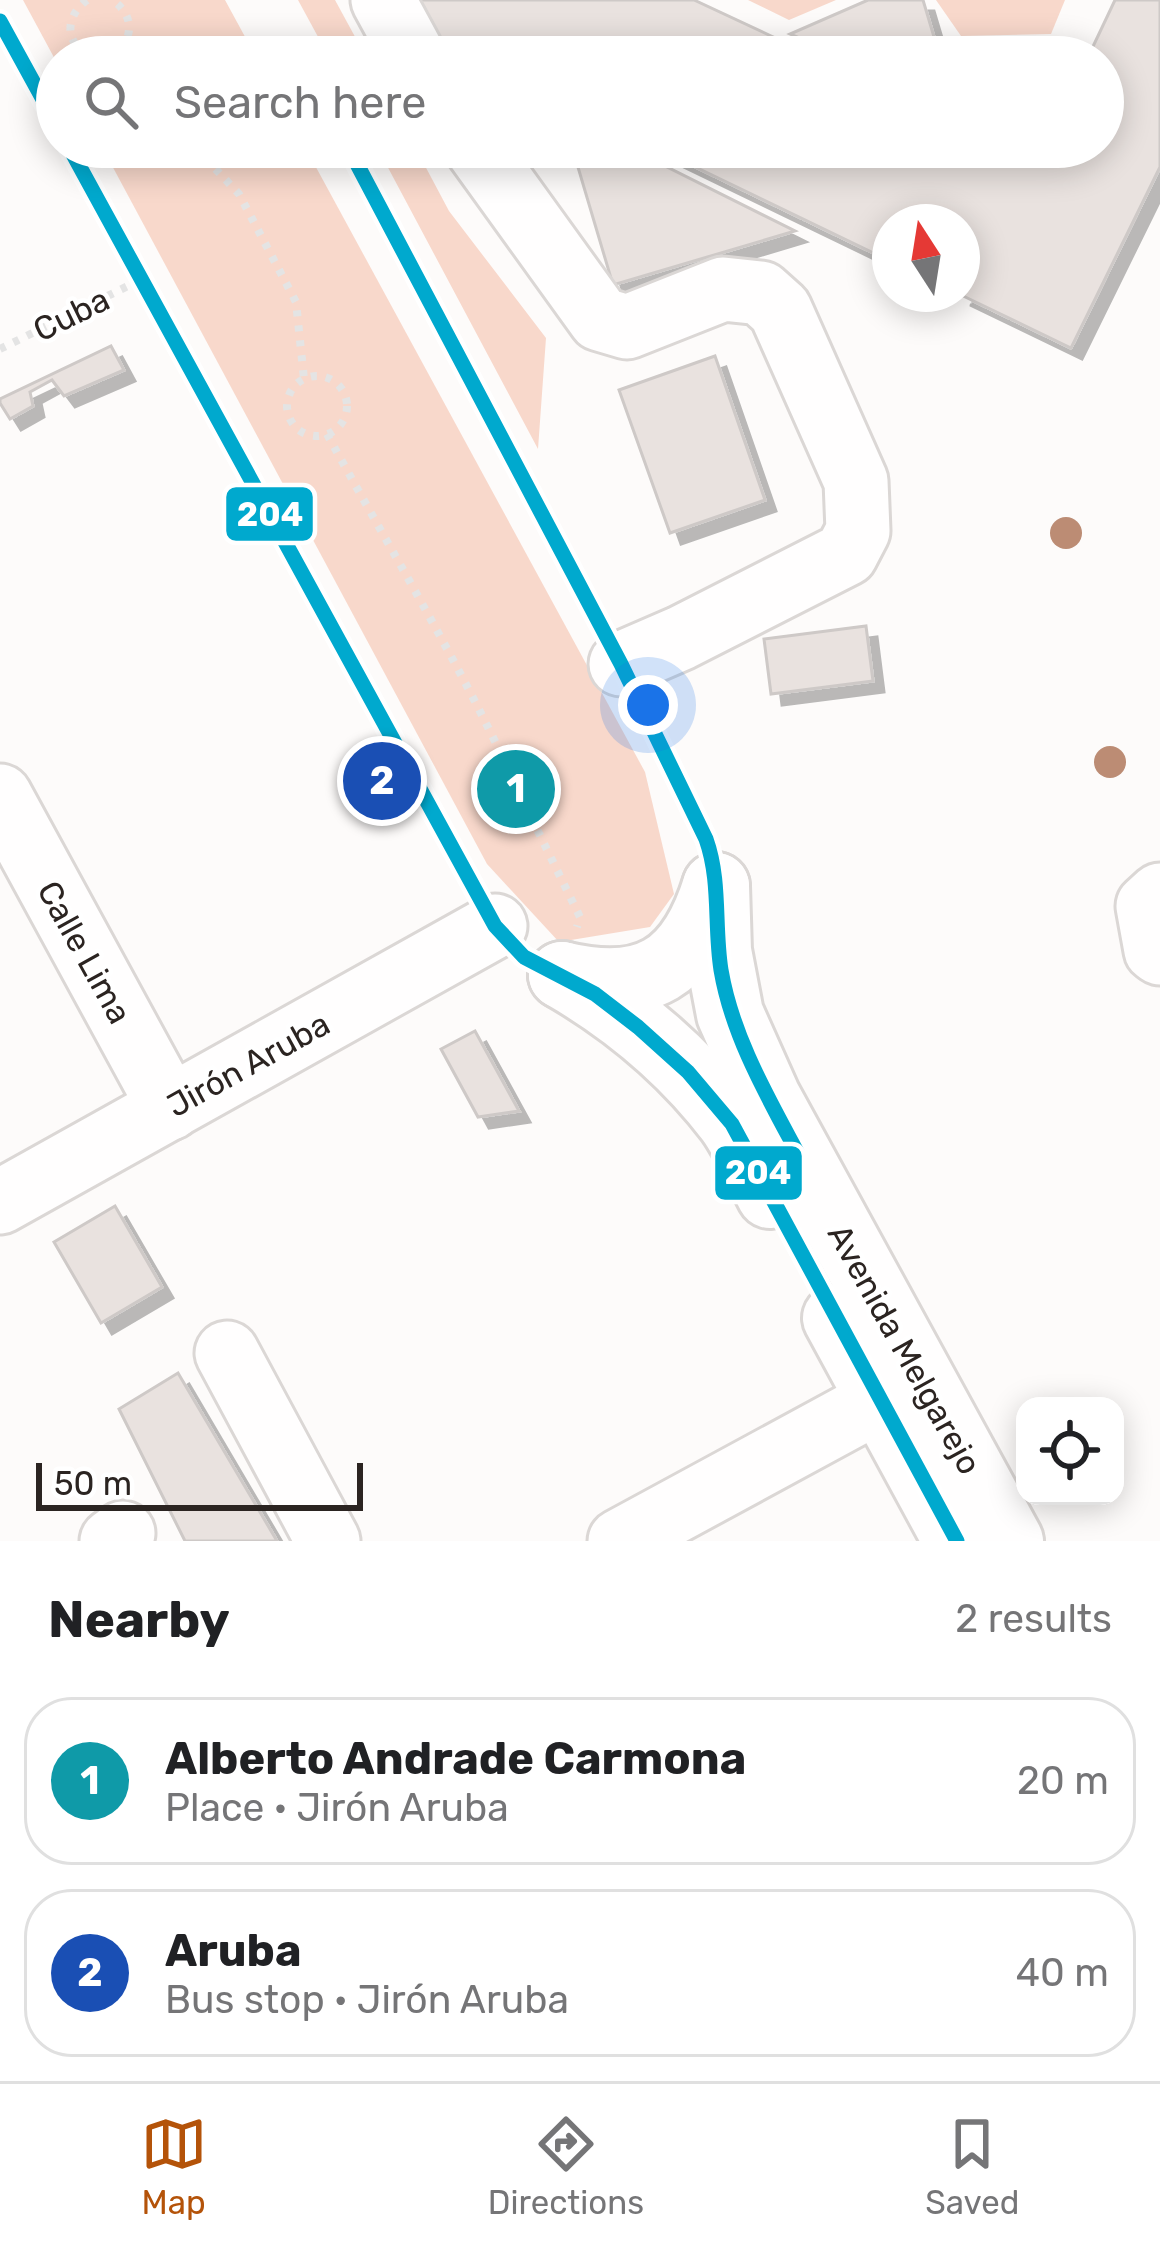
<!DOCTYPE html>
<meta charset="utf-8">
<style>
body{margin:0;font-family:Rubik,sans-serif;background:#f6f6f6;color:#202124}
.controls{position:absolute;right:36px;bottom:36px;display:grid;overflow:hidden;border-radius:24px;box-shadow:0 6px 30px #0003}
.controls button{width:108px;height:108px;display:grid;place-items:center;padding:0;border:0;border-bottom:3px solid #e0e0e0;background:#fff;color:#202124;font:60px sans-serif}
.compass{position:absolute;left:872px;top:204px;width:108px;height:108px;border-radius:50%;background:#fff;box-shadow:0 6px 30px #0003;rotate:348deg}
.scale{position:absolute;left:36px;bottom:30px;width:327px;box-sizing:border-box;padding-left:12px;border:6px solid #2b2421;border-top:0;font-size:33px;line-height:42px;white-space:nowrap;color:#2b2421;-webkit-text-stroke:9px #fff;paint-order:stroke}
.you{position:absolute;left:648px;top:705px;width:42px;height:42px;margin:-30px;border:9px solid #fff;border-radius:50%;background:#1a73e8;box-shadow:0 0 0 18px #1a73e833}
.badge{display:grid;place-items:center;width:78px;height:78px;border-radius:50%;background:#b45309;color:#fff;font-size:39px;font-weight:700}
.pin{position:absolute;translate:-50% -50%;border:6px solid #fff;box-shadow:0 3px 12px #0006}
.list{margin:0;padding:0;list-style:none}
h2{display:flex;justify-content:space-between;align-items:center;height:156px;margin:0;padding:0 48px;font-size:51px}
h2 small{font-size:39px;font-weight:400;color:#757577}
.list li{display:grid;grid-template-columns:78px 1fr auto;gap:36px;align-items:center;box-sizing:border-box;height:168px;margin:0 24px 24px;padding:0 24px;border:3px solid #e0e0e0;border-radius:48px}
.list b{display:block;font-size:45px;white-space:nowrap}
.list p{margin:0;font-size:39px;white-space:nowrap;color:#757577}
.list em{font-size:39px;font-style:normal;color:#757577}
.icon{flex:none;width:66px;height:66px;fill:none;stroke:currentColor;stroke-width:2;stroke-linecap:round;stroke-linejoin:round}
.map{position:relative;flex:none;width:1160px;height:1541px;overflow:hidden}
.search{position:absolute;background:#fff;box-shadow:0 6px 30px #0003;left:36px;right:36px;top:36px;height:132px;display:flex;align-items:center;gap:30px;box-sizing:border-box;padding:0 42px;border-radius:66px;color:#757577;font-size:45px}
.sheet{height:540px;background:#fff}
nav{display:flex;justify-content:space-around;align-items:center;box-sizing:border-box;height:168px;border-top:3px solid #e0e0e0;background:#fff;font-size:33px;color:#757577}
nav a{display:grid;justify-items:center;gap:6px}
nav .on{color:#b45309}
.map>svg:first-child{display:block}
</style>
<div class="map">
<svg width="1160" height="1541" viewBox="0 0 1160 1541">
<defs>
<filter id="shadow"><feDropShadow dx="11" dy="11" stdDeviation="0" flood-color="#0004"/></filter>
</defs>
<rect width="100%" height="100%" fill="#fdfbfa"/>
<!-- green -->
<g fill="#f8d8cb">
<polygon points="23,0 225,0 256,57 57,57 57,63"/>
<polygon points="298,0 335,0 366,57 329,57"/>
<polygon points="748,0 836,0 789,20"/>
<polygon points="936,0 1065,0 1051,34 961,36"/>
<polygon points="102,147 305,147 645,772 674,894 650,927 559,942 487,864"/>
<polygon points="377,147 415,147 449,211 546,338 538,449"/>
</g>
<!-- building -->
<g fill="#e9e2df" stroke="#cec9c7" stroke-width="3" filter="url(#shadow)">
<polygon points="421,0 694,0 816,57 468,57 407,28"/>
<polygon points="868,0 923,0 940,57 843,57 790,34"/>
<polygon points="1115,0 1160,0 1160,167 1071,348 959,294 962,294 962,222 890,222 890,261 654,147 1008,147 1038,161 1045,147 1103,147 1103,57 1088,57"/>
<polygon points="572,147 627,147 795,231 613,285"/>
<polygon points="111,346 124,370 64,396 52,380 30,392 33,406 10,419 0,403 0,399"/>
<polygon points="715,356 765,500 670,533 619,390"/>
<polygon points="866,626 873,681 771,694 764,639"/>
<polygon points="475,1031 519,1111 478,1117 441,1049"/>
<polygon points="115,1206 162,1287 101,1323 54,1242"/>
<polygon points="178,1373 277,1541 185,1541 119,1409"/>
</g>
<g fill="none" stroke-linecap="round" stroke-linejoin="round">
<defs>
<g id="minor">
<polyline points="383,0 414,57"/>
<polyline points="476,147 600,319 627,327 723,289 761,293 780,310 856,481 858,531 846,554 681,638 621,664"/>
<polyline points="0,796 170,1108"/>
<polyline points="1160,895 1148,906 1156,950 1160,953"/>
<polyline points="0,1202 495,926"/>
<polyline points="227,1353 328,1541"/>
<polyline points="112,1541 123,1533"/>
<polyline points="620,1541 880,1400"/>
</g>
<g id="major">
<polyline points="716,886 718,951 730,1014 767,1097 1010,1541"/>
<path d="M562,975C626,1012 685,1062 730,1121C746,1143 757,1171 770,1195"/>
<path d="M562,975C646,995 690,969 716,886"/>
<polyline points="836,1318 957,1541"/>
</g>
</defs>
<!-- minor casing -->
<use href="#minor" stroke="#dbd7d5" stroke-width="69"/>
<!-- major casing -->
<use href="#major" stroke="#dbd7d5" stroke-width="72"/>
<!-- path -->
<g stroke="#e4e4e4" stroke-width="8" stroke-dasharray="6 9" stroke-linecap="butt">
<path d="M87,0C63,18 65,46 93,57"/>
<path d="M107,57C134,45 137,16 112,0"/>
<polyline points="195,147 239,194 296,302 304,379"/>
<polyline points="0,349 142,279"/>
<circle cx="317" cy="406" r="30"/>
<path d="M327,434C386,542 450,647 503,758"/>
<circle cx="518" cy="787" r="33"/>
<polyline points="531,817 580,917 577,927"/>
</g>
<!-- minor -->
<use href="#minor" stroke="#fffefe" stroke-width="63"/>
<!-- major -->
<use href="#major" stroke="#fffefe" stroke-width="66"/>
<defs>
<g id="bus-1">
<polyline points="0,21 57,125"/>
<polyline points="69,147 495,926 524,957 595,994 638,1027 688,1072 732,1124 957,1541"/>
<path d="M348,147L621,664L706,839C721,881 714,926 721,970C732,1035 766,1094 797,1152"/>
</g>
</defs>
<!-- bus-1 casing -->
<use href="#bus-1" stroke="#fff" stroke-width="24"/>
<!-- bus-1 -->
<use href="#bus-1" stroke="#00a9ce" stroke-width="15"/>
</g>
<!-- trees -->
<g fill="#bc8c74">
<circle cx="1066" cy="533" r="16"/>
<circle cx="1110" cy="762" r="16"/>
</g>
<g text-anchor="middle" stroke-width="9" stroke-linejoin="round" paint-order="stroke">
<!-- street labels -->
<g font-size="33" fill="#2b2421" stroke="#fff">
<text transform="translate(71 314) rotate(-26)" y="12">Cuba</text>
<text transform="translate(85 952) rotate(61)" y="12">Calle Lima</text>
<text transform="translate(248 1064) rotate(-29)" y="12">Jirón Aruba</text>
<text transform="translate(905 1349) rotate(61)" y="12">Avenida Melgarejo</text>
</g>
</g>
<g stroke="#fff" stroke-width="4.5">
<rect x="224" y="485" width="91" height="58" rx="12" fill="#00a9ce"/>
<rect x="713" y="1144" width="91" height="58" rx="12" fill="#00a9ce"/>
</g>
<g font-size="33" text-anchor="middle" font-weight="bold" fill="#fff">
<text x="270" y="526">204</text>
<text x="758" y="1184">204</text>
</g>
</svg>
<div class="controls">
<button><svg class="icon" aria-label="locate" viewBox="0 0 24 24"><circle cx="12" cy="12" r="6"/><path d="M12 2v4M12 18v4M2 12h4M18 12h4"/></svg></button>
</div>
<svg class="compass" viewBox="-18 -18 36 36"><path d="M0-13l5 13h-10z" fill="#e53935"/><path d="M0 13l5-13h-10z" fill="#757577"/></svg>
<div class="scale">50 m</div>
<div class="you"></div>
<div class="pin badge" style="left:516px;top:789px;background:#0f9aa8">1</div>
<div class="pin badge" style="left:382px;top:781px;background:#1a4fb4">2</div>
<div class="search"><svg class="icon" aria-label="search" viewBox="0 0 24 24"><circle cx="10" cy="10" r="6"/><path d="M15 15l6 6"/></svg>Search here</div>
</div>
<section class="sheet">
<h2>Nearby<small>2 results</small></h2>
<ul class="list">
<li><span class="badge" style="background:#0f9aa8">1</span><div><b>Alberto Andrade Carmona</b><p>Place · Jirón Aruba</p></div><em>20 m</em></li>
<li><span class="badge" style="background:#1a4fb4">2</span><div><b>Aruba</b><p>Bus stop · Jirón Aruba</p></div><em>40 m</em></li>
</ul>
</section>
<nav>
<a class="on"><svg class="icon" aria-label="map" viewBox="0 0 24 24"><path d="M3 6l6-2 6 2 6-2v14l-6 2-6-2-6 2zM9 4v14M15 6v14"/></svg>Map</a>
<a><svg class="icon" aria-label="directions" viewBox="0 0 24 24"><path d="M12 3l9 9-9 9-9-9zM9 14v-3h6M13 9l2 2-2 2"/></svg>Directions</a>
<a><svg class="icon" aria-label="saved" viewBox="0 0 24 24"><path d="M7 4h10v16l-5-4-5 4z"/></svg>Saved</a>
</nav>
